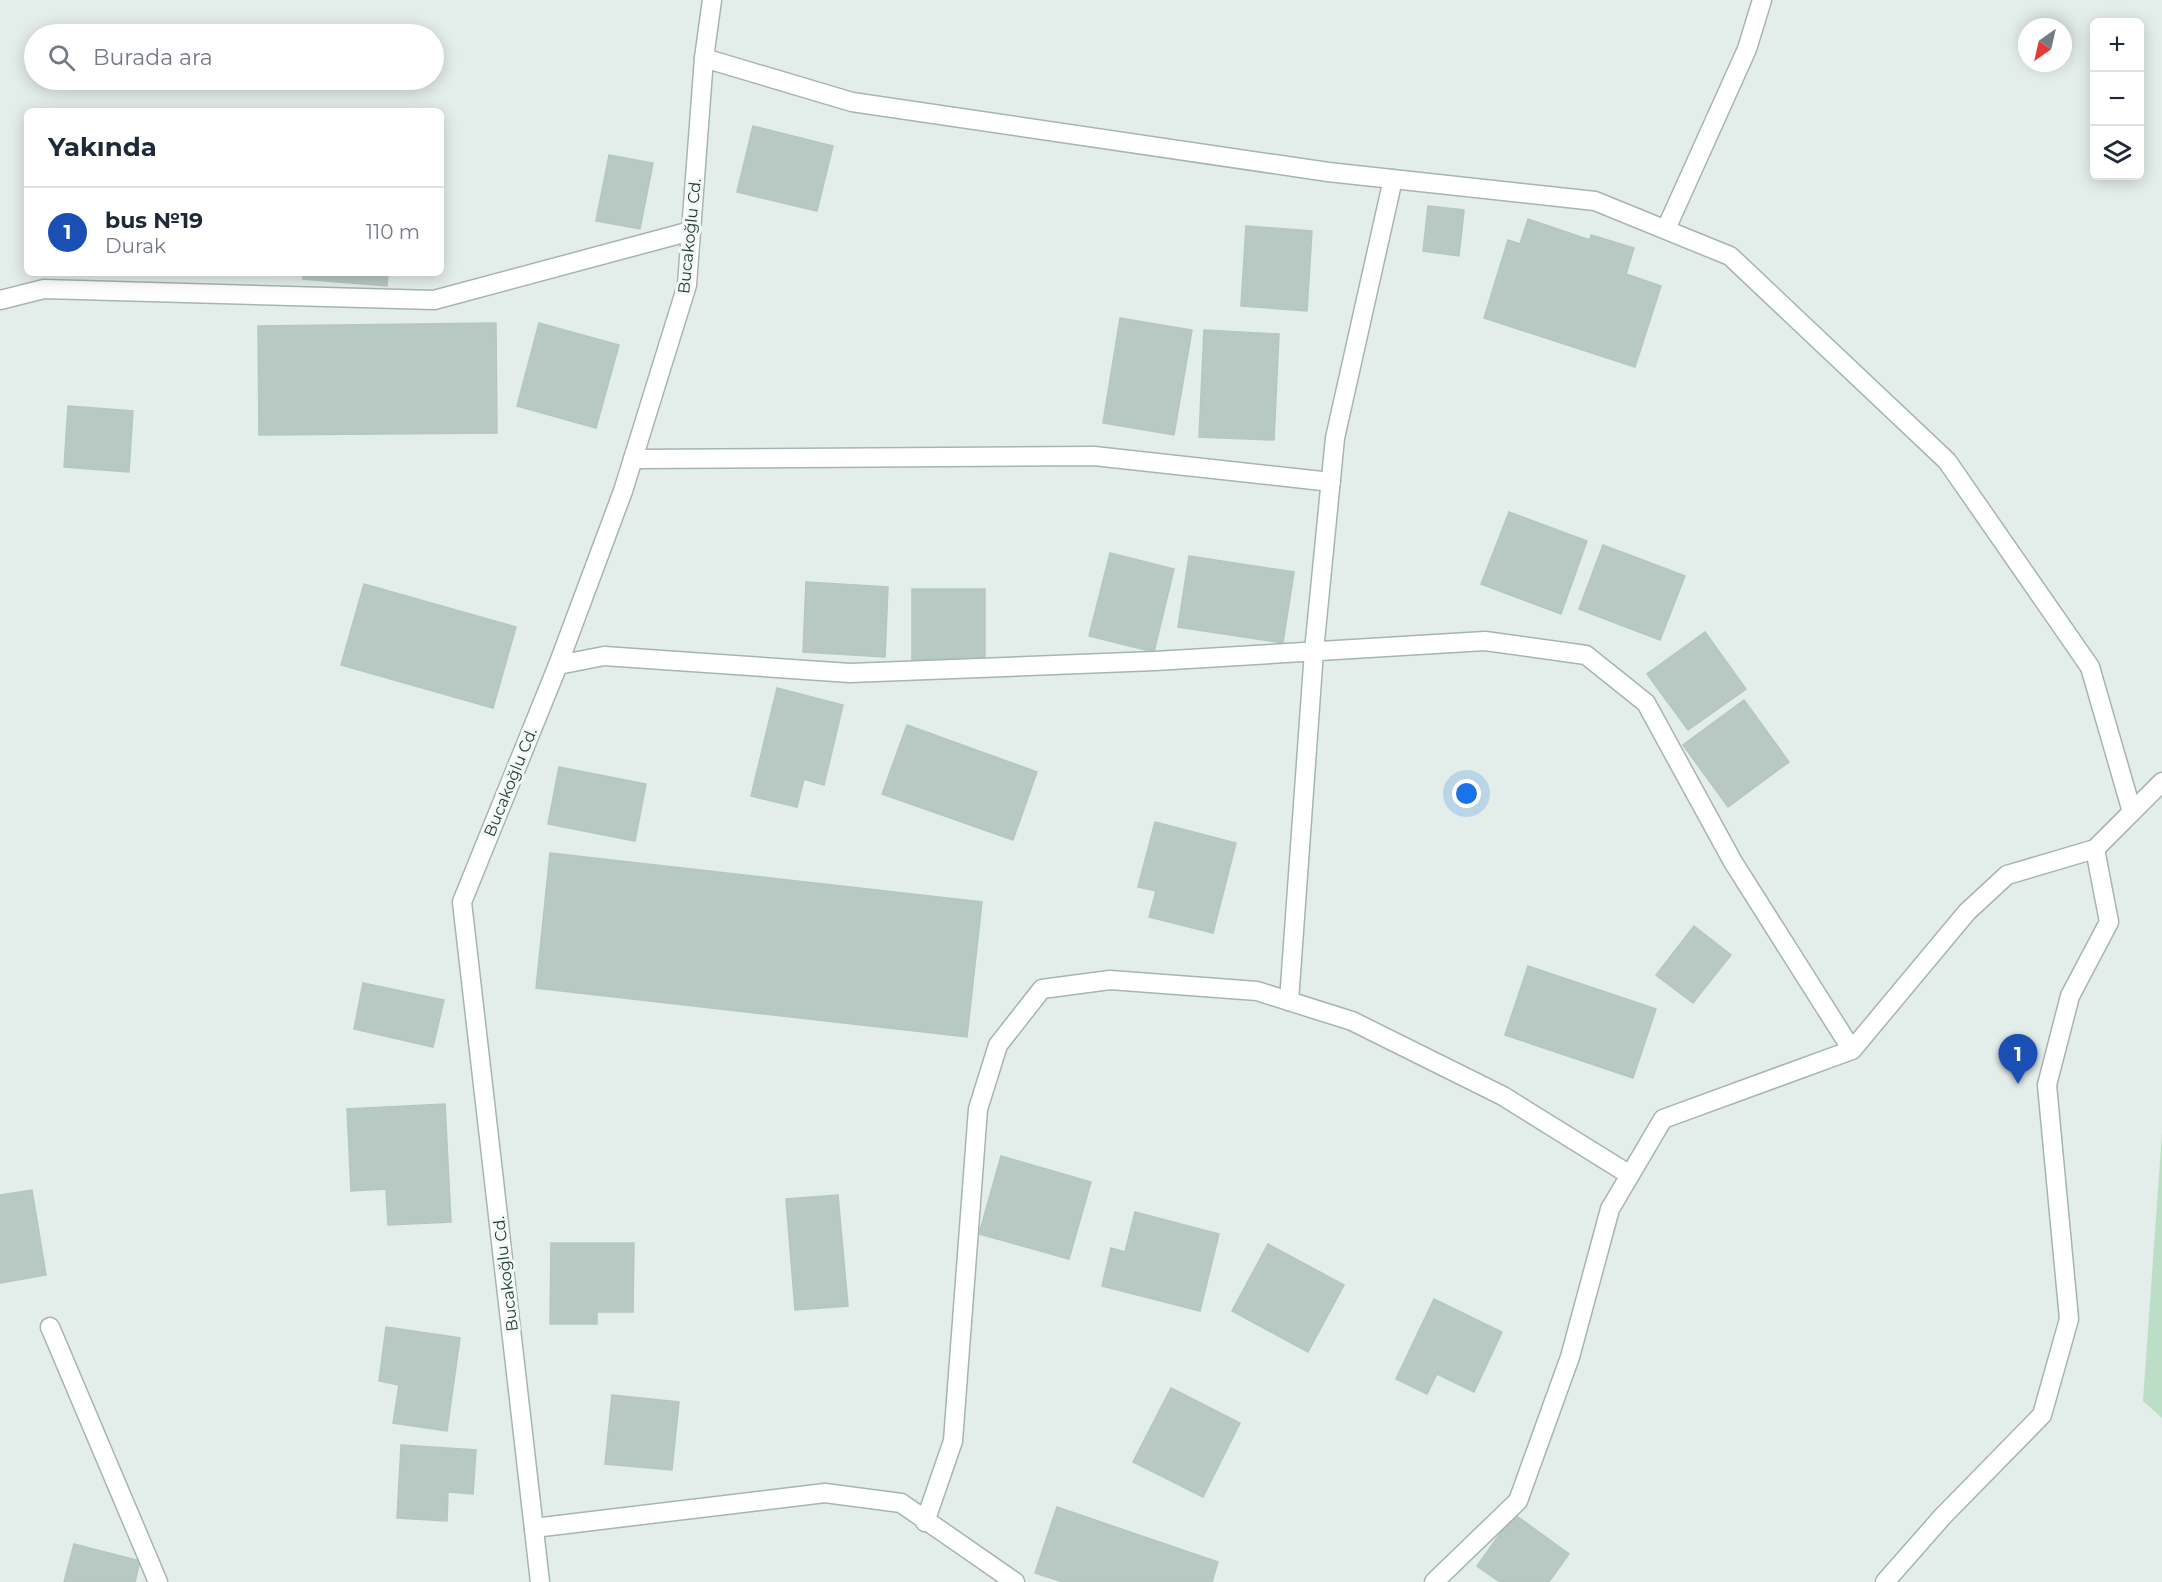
<!DOCTYPE html>
<html lang="tr">
<meta charset="utf-8">
<style>
body{margin:0;font-family:Montserrat,sans-serif;background:#f2f2f3;color:#1f2937}
.controls{position:absolute;right:18px;top:18px;display:grid;overflow:hidden;border-radius:9px;box-shadow:0 3px 15px #0003}
.controls button{width:54px;height:54px;display:grid;place-items:center;padding:0;border:0;border-bottom:2px solid #e0e1e3;background:#fff;color:#1f2937;font:30px sans-serif}
.compass{position:absolute;left:2018px;top:18px;width:54px;height:54px;border-radius:50%;background:#fff;box-shadow:0 3px 15px #0003;rotate:214deg}
.you{position:absolute;left:1467px;top:794px;width:21px;height:21px;margin:-15px;border:4px solid #fff;border-radius:50%;background:#1a73e8;box-shadow:0 0 0 9px #1a73e833}
.badge{display:grid;place-items:center;width:39px;height:39px;border-radius:50%;background:#7d5548;color:#fff;font-size:20px;font-weight:700}
.pin{position:absolute;translate:-50% -50px;filter:drop-shadow(0 2px 3px #0008)}
.pin::after{content:'';position:absolute;top:32px;width:21px;height:18px;background:inherit;clip-path:polygon(0 0,100% 0,50% 100%)}
.list{margin:0;padding:0;list-style:none}
h2{display:flex;justify-content:space-between;align-items:center;height:78px;margin:0;padding:0 24px;font-size:26px}
h2 small{font-size:20px;font-weight:400;color:#747a83}
.list li{display:grid;grid-template-columns:39px 1fr auto;gap:18px;align-items:center;box-sizing:border-box;height:90px;padding:0 24px;border-top:2px solid #e0e1e3}
.list b{display:block;font-size:22px;white-space:nowrap}
.list p{margin:0;font-size:20px;white-space:nowrap;color:#747a83}
.list em{font-size:20px;font-style:normal;color:#747a83}
.icon{flex:none;width:33px;height:33px;fill:none;stroke:currentColor;stroke-width:2;stroke-linecap:round;stroke-linejoin:round}
.map{position:relative;flex:none;width:2162px;height:1582px;overflow:hidden}
.search{position:absolute;background:#fff;box-shadow:0 3px 15px #0003;left:24px;top:24px;width:420px;height:66px;display:flex;align-items:center;gap:15px;box-sizing:border-box;padding:0 21px;border-radius:33px;color:#747a83;font-size:22px}
.panel{position:absolute;background:#fff;box-shadow:0 3px 15px #0003;left:24px;top:108px;width:420px;height:168px;border-radius:9px}
.map>svg:first-child{display:block}
</style>
<div class="map">
<svg width="2162" height="1582" viewBox="0 0 2162 1582">
<rect width="100%" height="100%" fill="#e3ede9"/>
<!-- green -->
<polygon fill="#bcdec7" points="2162,1133 2162,1418 2143,1401"/>
<!-- building -->
<g fill="#b8c8c2" stroke="#b5c7c1" stroke-width="1.5">
<polygon points="753,126 833,146 817,211 737,192"/>
<polygon points="609,155 653,163 640,229 596,221"/>
<polygon points="1428,206 1464,210 1459,256 1423,251"/>
<polygon points="1528,219 1590,240 1591,235 1634,248 1626,274 1661,286 1635,367 1484,318 1508,240 1520,244"/>
<polygon points="1246,226 1312,231 1307,311 1241,306"/>
<polygon points="303,273 388,273 387,286 303,279"/>
<polygon points="1120,318 1192,330 1174,435 1103,423"/>
<polygon points="496,323 497,433 259,435 258,326"/>
<polygon points="539,323 619,345 596,428 517,406"/>
<polygon points="1204,330 1279,334 1274,440 1199,437"/>
<polygon points="68,406 133,411 129,472 64,467"/>
<polygon points="1509,512 1587,541 1561,614 1481,584"/>
<polygon points="1603,545 1685,576 1660,640 1579,609"/>
<polygon points="1110,553 1174,569 1154,652 1089,636"/>
<polygon points="1189,556 1294,572 1283,643 1178,627"/>
<polygon points="806,582 888,587 885,657 803,652"/>
<polygon points="364,584 516,627 493,708 341,665"/>
<polygon points="912,589 985,589 985,661 912,660"/>
<polygon points="1705,632 1746,689 1688,730 1647,674"/>
<polygon points="777,688 843,705 824,785 804,779 797,807 751,796"/>
<polygon points="1744,700 1789,762 1728,807 1683,745"/>
<polygon points="907,725 1037,772 1013,840 882,794"/>
<polygon points="559,767 646,784 635,841 548,824"/>
<polygon points="1155,822 1236,843 1213,933 1149,917 1156,891 1138,887"/>
<polygon points="550,853 982,902 967,1037 536,988"/>
<polygon points="1694,926 1731,955 1693,1003 1656,975"/>
<polygon points="1528,966 1656,1009 1633,1078 1505,1035"/>
<polygon points="363,983 444,1000 433,1047 354,1029"/>
<polygon points="445,1104 451,1222 388,1225 386,1189 351,1191 347,1109"/>
<polygon points="1001,1156 1091,1182 1069,1259 979,1234"/>
<polygon points="32,1190 46,1275 0,1283 0,1195"/>
<polygon points="838,1195 848,1306 795,1310 786,1199"/>
<polygon points="1135,1212 1219,1234 1200,1311 1102,1286 1111,1248 1125,1252"/>
<polygon points="551,1243 634,1243 633,1312 597,1312 597,1324 550,1324"/>
<polygon points="1268,1244 1344,1285 1308,1352 1232,1311"/>
<polygon points="1434,1299 1502,1332 1474,1392 1437,1374 1427,1394 1396,1379"/>
<polygon points="386,1327 460,1338 447,1431 393,1423 399,1385 379,1381"/>
<polygon points="1171,1388 1240,1423 1203,1497 1133,1462"/>
<polygon points="612,1395 679,1402 672,1470 605,1464"/>
<polygon points="401,1445 476,1450 473,1494 448,1492 447,1521 397,1518"/>
<polygon points="1057,1507 1218,1562 1212,1582 1063,1582 1035,1573"/>
<polygon points="1514,1514 1569,1554 1549,1582 1500,1582 1477,1566"/>
<polygon points="74,1544 140,1561 135,1582 64,1582"/>
</g>
<g fill="none" stroke-linecap="round" stroke-linejoin="round">
<defs>
<g id="minor">
<polyline points="704,58 852,102 1328,172 1595,201 1730,256 1947,461 2090,667 2132,812"/>
<polyline points="1666,229 1747,49 1762,0"/>
<polyline points="0,300 44,289 434,300 691,231"/>
<polyline points="633,459 1094,456 1331,482"/>
<polyline points="558,665 604,656 850,673 1155,661 1485,641 1586,655 1646,703 1733,862 1852,1050"/>
<polyline points="1289,1001 1314,651 1335,438 1393,179"/>
<polyline points="50,1327 158,1582"/>
<polyline points="925,1522 953,1441 978,1109 998,1045 1042,989 1110,980 1257,991 1352,1021 1503,1096 1630,1175"/>
<polyline points="534,1528 825,1493 901,1503 1015,1582"/>
<polyline points="540,1582 462,902 558,665 623,491 687,285 704,58 712,0"/>
<polyline points="1434,1582 1518,1501 1570,1357 1610,1209 1663,1119 1852,1050 1967,912 2007,875 2095,849 2162,782"/>
<polyline points="1885,1582 1943,1516 2042,1415 2069,1319 2047,1085 2070,996 2109,922 2095,849"/>
</g>
</defs>
<!-- minor casing -->
<use href="#minor" stroke="#a6b5b1" stroke-width="21"/>
<!-- minor -->
<use href="#minor" stroke="#fff" stroke-width="18"/>
</g>
<g text-anchor="middle" stroke-width="6" stroke-linejoin="round" paint-order="stroke">
<!-- street labels -->
<g font-size="16" fill="#233e39" stroke="#f4f9f7">
<text transform="translate(689 236) rotate(-84)" y="6">Bucakoğlu Cd.</text>
<text transform="translate(510 782) rotate(-68)" y="6">Bucakoğlu Cd.</text>
<text transform="translate(505 1274) rotate(-97)" y="6">Bucakoğlu Cd.</text>
</g>
</g>
</svg>
<div class="controls">
<button>+</button>
<button>−</button>
<button><svg class="icon" aria-label="layers" viewBox="0 0 24 24"><path d="M12 4l9 5-9 5-9-5zM3 14l9 5 9-5"/></svg></button>
</div>
<svg class="compass" viewBox="-18 -18 36 36"><path d="M0-13l5 13h-10z" fill="#e53935"/><path d="M0 13l5-13h-10z" fill="#747a83"/></svg>
<div class="you"></div>
<div class="pin badge" style="left:2018px;top:1084px;background:#1a4fb4">1</div>
<div class="search"><svg class="icon" aria-label="search" viewBox="0 0 24 24"><circle cx="10" cy="10" r="6"/><path d="M15 15l6 6"/></svg>Burada ara</div>
<section class="panel">
<h2>Yakında<small></small></h2>
<ul class="list">
<li><span class="badge" style="background:#1a4fb4">1</span><div><b>bus №19</b><p>Durak</p></div><em>110 m</em></li>
</ul>
</section>
</div>
